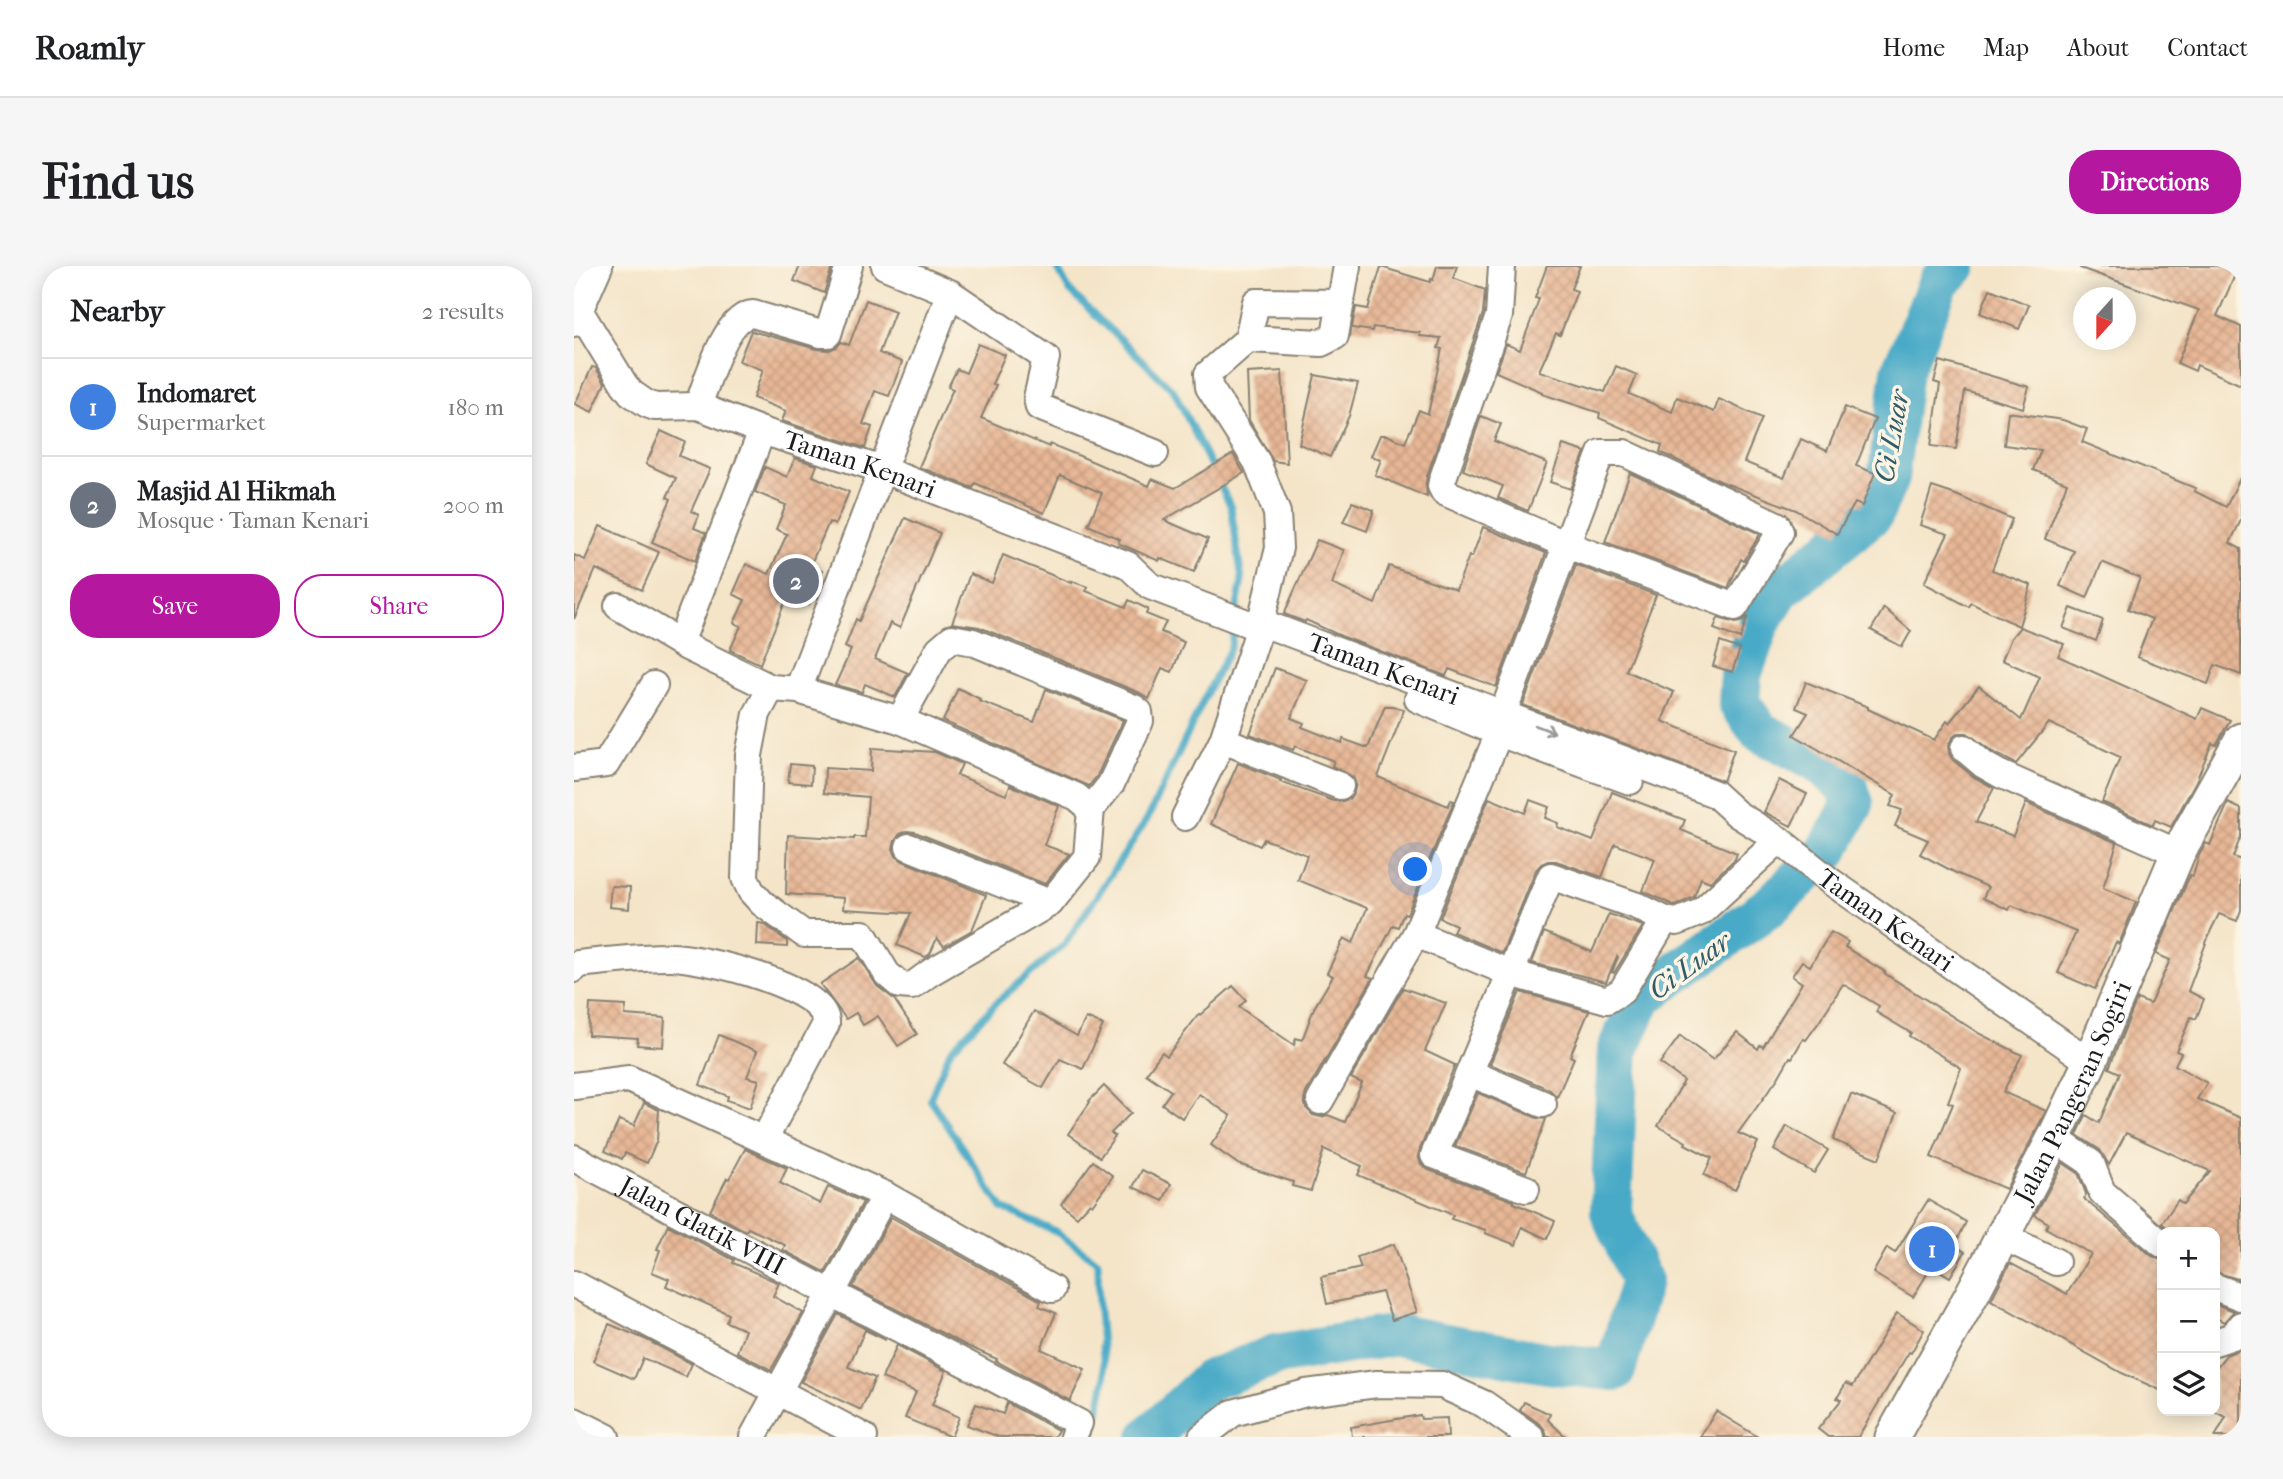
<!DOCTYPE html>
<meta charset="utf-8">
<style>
body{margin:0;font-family:"IM FELL French Canon",serif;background:#f6f6f6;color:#202124}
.controls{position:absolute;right:21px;bottom:21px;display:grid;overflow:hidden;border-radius:14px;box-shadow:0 4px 18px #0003}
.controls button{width:63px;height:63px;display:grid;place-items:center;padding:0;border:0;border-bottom:2px solid #e0e0e0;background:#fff;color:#202124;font:35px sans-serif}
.compass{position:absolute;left:1499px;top:21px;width:63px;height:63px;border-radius:50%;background:#fff;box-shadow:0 4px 18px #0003;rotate:201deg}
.you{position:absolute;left:842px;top:604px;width:24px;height:24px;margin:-18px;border:5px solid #fff;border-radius:50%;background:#1a73e8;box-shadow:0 0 0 10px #1a73e833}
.badge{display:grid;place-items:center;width:46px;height:46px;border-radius:50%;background:#b5179e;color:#fff;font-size:23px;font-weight:700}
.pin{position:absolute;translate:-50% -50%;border:4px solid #fff;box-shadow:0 2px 7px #0006}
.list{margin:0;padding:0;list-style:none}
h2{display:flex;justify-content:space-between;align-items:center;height:91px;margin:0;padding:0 28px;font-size:30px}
h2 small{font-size:23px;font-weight:400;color:#757577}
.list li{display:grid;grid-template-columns:46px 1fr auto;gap:21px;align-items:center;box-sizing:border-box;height:98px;padding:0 28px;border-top:2px solid #e0e0e0}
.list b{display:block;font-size:26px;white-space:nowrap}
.list p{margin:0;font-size:23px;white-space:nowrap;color:#757577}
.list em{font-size:23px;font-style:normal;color:#757577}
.actions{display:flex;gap:14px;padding:21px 28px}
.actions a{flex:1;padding:16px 0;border:2px solid #b5179e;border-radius:28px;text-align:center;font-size:24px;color:#b5179e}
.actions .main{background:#b5179e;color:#fff}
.icon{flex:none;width:38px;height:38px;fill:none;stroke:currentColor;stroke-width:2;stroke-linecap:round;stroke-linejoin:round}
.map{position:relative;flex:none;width:1667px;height:1171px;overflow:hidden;border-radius:28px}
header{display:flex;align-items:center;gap:42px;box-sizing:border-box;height:98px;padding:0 35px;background:#fff;border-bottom:2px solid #e0e0e0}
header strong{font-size:33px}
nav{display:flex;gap:38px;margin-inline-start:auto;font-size:24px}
.intro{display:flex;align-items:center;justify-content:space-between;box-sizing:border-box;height:168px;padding:0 42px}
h1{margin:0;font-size:49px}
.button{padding:18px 32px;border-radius:28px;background:#b5179e;color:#fff;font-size:24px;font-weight:700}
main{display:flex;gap:42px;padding:0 42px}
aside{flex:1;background:#fff;border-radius:28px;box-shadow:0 4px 18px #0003}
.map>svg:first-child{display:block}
</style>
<header>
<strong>Roamly</strong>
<nav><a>Home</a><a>Map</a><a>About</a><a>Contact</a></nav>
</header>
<div class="intro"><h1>Find us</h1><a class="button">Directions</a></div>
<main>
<aside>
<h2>Nearby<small>2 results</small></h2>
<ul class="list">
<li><span class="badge" style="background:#3f7fe0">1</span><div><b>Indomaret</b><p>Supermarket</p></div><em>180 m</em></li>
<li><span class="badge" style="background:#6b7280">2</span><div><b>Masjid Al Hikmah</b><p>Mosque · Taman Kenari</p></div><em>200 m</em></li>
</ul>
<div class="actions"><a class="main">Save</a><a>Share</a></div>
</aside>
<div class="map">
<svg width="1667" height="1171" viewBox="0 0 1667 1171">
<defs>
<pattern id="building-cross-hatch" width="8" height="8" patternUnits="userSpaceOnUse" patternTransform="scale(1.75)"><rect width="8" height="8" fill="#e7b796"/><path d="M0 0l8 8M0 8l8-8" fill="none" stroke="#c69d81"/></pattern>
</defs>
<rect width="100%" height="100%" fill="#fcf5e5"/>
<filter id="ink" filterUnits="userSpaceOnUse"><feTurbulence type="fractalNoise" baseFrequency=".0143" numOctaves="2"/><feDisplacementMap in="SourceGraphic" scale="14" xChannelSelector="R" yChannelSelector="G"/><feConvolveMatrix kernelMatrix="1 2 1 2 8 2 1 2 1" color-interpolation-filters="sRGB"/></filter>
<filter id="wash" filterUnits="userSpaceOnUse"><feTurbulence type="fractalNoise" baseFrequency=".00686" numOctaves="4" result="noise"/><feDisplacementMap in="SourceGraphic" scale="28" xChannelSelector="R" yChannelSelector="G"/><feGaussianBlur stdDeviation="1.57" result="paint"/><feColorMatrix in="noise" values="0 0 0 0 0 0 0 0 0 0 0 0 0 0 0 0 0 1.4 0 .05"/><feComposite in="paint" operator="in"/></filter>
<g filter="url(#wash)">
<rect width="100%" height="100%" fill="#f4e5c9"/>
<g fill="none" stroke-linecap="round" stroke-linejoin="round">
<!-- stream -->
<g stroke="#48aac7" stroke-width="7">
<polyline points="482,0 496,25 600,125 657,241 668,314 662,346"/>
<polyline points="519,1171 531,1113 525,1045 524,996 481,965 428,942 356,833 376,785 423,736 491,678 574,552 632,429 657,381 660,358"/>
</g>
<!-- river -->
<polyline stroke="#48aac7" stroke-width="42" points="575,1171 636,1114 701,1089 823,1069 974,1097 1041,1104 1067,1015 1037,946 1044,783 1068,731 1195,641 1253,586 1279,538 1273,520 1242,494 1186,466 1165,437 1167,409 1185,358 1205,325 1299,248 1314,212 1328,105 1365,16 1382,0"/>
</g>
<g id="blocks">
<!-- building -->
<g fill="url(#building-cross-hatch)">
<polygon points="226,0 258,1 250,27 220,15"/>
<polygon points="863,0 883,0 879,12 911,24 909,47 853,210 852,218 853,231 801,209 807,194 797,190 806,169 813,169 831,177 845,144 854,148 868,83 864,82 867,72 846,70 846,67 799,61 798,65 778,62 782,41 794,43 807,1 856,16 857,13 859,14"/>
<polygon points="973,0 1006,0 997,23 1003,25 986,69 982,67 965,105 1031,126 1042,100 1063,109 1055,128 1098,146 1103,131 1140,146 1145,133 1188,152 1170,196 1210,212 1227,173 1253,185 1271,141 1301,153 1282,200 1301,207 1288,240 1281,237 1263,268 1222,244 1148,216 1086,186 1088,179 1025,152 1026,147 968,128 968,126 922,106 932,78 946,84 965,33 961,32"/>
<polygon points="1506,0 1665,0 1643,50 1667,61 1667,119 1623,99 1621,105 1603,97 1625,44 1506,2"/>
<polygon points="1416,23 1455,39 1445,63 1406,47"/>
<polygon points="292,34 321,45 305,87 328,96 315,130 301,125 289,158 298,161 291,182 208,155 212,145 179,132 189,104 165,95 177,65 243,83 255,84 263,81 267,76 275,79"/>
<polygon points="404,78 431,89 418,118 422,119 407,152 475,181 476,178 508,191 575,220 578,213 601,222 659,188 670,207 590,254 634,273 620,306 586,292 585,295 544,277 546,273 514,259 528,227 486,209 470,247 401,217 399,222 345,201 379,123 374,121 383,103 392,107"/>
<polygon points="1366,95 1455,121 1449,142 1391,125 1382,183 1357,180 1366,118 1360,116"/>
<polygon points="18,101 22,102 31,117 18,146 1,138"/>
<polygon points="708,105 713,197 699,195 675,154 673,107"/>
<polygon points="741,109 784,117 775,150 756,191 725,178"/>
<polygon points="1434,146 1489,154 1513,163 1508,176 1621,222 1620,225 1652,241 1667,210 1667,254 1656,277 1667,283 1667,409 1641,399 1634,418 1563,391 1578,353 1554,343 1566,312 1528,296 1513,332 1486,320 1500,285 1471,273 1493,217 1459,204 1467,184 1430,179"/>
<polygon points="907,150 927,158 920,175 973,197 954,245 924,232 929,220 889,204"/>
<polygon points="87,165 111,176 105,190 136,203 117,245 125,249 120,262 132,267 121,295 78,276 97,233 93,231 102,212 72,198"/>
<polygon points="989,179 1011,186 997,223 976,216"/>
<polygon points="221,192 243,199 239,210 275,226 261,259 255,256 236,300 248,305 235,339 213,331 186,398 156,384 167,360 160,357 171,334 159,328 172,298 195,308 213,268 202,263 212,239 181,226 191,201 213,211"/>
<polygon points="1056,207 1186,268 1170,295 1167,293 1154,322 1031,276"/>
<polygon points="1358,221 1382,229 1438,253 1418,304 1457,319 1445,360 1397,337 1395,341 1350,317 1374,268 1346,259"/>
<polygon points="778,236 800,244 793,265 769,256"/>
<polygon points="331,252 366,267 326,362 316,357 301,393 334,407 321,431 291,418 288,426 261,419 277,384 271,381 282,353 285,355"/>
<polygon points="26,260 85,286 68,324 22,303 0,353 0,289 11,294"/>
<polygon points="909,261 972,287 922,421 875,403 872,410 767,370 732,354 731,356 710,348 743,274 770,284 758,318 801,338 815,300 882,324 895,290 898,291"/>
<polygon points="429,289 497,317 497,315 514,321 512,325 552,341 555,334 574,343 572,348 592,356 587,366 610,376 598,406 588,402 575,433 566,427 405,361 378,357 396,308 418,317"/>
<polygon points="1002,299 1082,329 1052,405 1100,426 1088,455 1160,484 1149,515 949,439"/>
<polygon points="1310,342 1337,365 1328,381 1297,364"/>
<polygon points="1497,342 1529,354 1522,375 1489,362"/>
<polygon points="1174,350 1166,373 1140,363 1144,352 1162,357 1169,355"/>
<polygon points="1446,361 1490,378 1484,390 1623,453 1628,442 1656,454 1642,479 1638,477 1622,515 1597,561 1581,554 1579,559 1528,536 1546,491 1475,457 1442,498 1419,486 1393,467 1384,467 1378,472 1374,480 1375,488 1379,494 1400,511 1420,522 1402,556 1439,570 1452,537 1543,577 1529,622 1562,636 1545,678 1542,676 1521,723 1484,707 1502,666 1437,639 1435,644 1409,632 1414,621 1382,607 1346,588 1354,574 1321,560 1328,544 1316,540 1321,529 1220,469 1234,447 1222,442 1232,416 1294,441 1294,443 1360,474 1373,455 1375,457 1405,420 1447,454 1466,411 1428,394 1437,372"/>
<polygon points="1146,376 1166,383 1158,406 1139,400"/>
<polygon points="701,402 733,414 717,452 730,457 728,461 768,477 769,473 794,482 811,440 819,440 830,444 804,511 874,540 877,534 880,535 833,648 830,647 824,661 819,659 793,710 799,712 732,827 730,834 732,842 739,849 747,851 754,849 771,856 788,817 777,812 829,722 872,737 851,785 881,799 846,883 844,890 847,898 855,904 940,935 940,937 981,955 973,973 948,961 942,979 911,967 912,964 877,953 879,949 784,909 788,900 750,883 737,925 718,920 719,916 664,898 637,879 657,850 625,828 608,852 588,838 597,825 572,808 588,786 593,790 625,748 626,749 659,720 672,734 665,741 720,779 722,772 728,774 740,742 759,710 753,707 770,672 779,677 793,642 724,614 733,589 690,573 686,580 637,558 664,497 707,514 706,516 760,535 769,535 775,533 780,526 782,518 779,511 758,500 760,495 721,480 719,484 676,468"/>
<polygon points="384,422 406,433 405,435 460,456 472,423 549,454 523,510 515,520 369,455"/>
<polygon points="298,482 361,486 388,498 383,509 432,529 436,519 485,540 470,579 495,588 471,618 341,566 333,565 326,568 321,575 319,583 322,590 329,595 412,629 398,664 370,680 363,672 356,688 351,691 323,679 337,647 269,643 270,632 212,628 214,569 280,573 280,571 291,571 294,531 250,527 251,502 297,505"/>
<polygon points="216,498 238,500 237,518 214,516"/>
<polygon points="1205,514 1233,528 1217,560 1190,546"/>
<polygon points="1038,526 1111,554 1107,564 1163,587 1161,593 1136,616 1127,612 1120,631 1101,640 1069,625 1081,593 1041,578 1028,611 982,595 974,595 967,598 962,604 928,687 879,666 882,659 866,652 915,532 951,547 956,534 975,541 971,552 984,557 983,561 1019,575"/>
<polygon points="1654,537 1667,543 1667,570 1659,591 1667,594 1667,644 1663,655 1645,648 1637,664 1614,725 1630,733 1622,753 1617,751 1602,785 1607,787 1601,799 1633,817 1623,833 1667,852 1667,1014 1641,1006 1641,966 1598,966 1588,957 1604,934 1609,938 1636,905 1552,867 1535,899 1526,884 1503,869 1512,849 1525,857 1546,807 1535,802 1563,733 1576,738 1596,694 1582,688 1616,609 1619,610 1625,589 1632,577 1636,579"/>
<polygon points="37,620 56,621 55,643 35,641"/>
<polygon points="1035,648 1069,660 1040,707 1038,706 1044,691 1043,690 1032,716 958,697 970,666 1018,686"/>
<polygon points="184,657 190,658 213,675 213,681 183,679"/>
<polygon points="1257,666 1274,676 1271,681 1311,706 1310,707 1406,768 1448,789 1429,826 1472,845 1432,923 1357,891 1379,838 1374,836 1387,802 1335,770 1337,767 1302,746 1305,740 1269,718 1245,756 1232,774 1229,773 1218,792 1216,791 1204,812 1164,867 1184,876 1161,924 1130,909 1138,892 1111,878 1112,876 1084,860 1110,815 1086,797 1106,770 1139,794 1163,766 1184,783 1186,779 1189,781 1228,717 1218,710 1228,695 1236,700"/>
<polygon points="285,692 303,720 320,733 343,768 324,780 304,750 289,759 282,747 272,753 246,718"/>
<polygon points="946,726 1015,745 996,790 1000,792 983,831 975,823 916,798"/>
<polygon points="16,738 52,740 51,749 91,752 89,781 63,779 64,772 14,769"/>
<polygon points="460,745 503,770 512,752 529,759 509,803 486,793 469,822 428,799"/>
<polygon points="145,769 183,785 173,811 185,814 176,842 153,834 154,830 126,819"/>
<polygon points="530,820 557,847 537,867 541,870 526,891 494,868 516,836 515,835"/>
<polygon points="904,827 963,852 972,853 952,906 881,880"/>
<polygon points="1277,828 1323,847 1305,893 1259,874"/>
<polygon points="70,837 85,844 83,874 73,897 51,887 48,893 31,885 45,854 60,860"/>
<polygon points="1213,860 1254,884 1240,907 1200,884"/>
<polygon points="171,883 213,902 206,917 246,938 254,921 289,936 251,1006 209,984 211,979 174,962 172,965 136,945 153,912 155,913"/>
<polygon points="519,895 539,910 518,939 516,937 503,951 487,938"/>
<polygon points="1489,897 1504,907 1512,928 1510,933 1578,990 1588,993 1588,1125 1548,1107 1417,1034 1436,997 1493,1028 1517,988 1472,962 1474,957 1461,949"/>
<polygon points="568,904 597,918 589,935 559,921"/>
<polygon points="1354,934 1392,956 1381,979 1391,986 1376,1011 1358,1000 1339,1031 1299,1007 1313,982 1321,987"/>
<polygon points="317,951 467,1035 465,1040 482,1047 467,1083 511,1103 496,1135 422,1095 423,1093 393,1080 279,1021"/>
<polygon points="94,959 160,994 159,997 205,1017 199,1030 229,1047 197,1104 163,1086 171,1064 152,1056 155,1048 92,1020 95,1013 78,1006 86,984 83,983"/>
<polygon points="820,978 843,1046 818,1054 808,1026 753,1038 747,1011 787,1002 783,991"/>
<polygon points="1641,1038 1660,1045 1650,1056 1641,1051"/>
<polygon points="1323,1047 1350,1064 1337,1087 1335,1086 1284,1171 1254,1171 1244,1163 1267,1134 1263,1132 1272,1117 1279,1120"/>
<polygon points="264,1048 312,1074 291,1064 274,1101 301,1112 287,1144 227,1116"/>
<polygon points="35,1058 73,1074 118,1098 112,1111 69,1092 60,1113 19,1095"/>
<polygon points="323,1079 372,1105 358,1139 385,1151 377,1171 331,1152 342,1126 308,1112"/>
<polygon points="1667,1083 1667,1171 1641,1171 1652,1151 1641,1146 1641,1103 1652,1089"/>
<polygon points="950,1136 976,1148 974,1154 992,1171 973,1171 971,1164 967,1159 946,1144"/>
<polygon points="433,1137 484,1164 480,1171 425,1171 393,1159 402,1138 429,1148"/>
<polygon points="1142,1145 1184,1171 1126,1171"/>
<polygon points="846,1149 847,1153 873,1152 874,1171 778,1171 777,1161"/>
</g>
</g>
</g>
<g filter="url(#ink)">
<use href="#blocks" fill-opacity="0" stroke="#888072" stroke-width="2"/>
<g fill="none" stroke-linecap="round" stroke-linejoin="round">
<defs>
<g id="minor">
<polyline points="928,0 925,50 868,215 867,220 870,226 993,279 1161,341 1206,266 1203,259 1050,187 1027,187 929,447"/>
<polyline points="376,27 472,92 463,132 465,141 581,187"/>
<path id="s1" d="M5,44L50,118L57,127L73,138L81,141L124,140L188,165L309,204L554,299L576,320L678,359L686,356L1141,528L1163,548L1205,574L1256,615L1516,796"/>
<polyline points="0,57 25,0"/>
<polyline points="674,73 747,77 761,70 773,0"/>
<path d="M124,140C133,117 151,49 179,48L247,68H254L275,0"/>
<polyline points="44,340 113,381 197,422"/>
<polyline points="106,377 188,165"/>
<polyline points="224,424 197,422 183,448 175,489 171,612 177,625 188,637 230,668 289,668 313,708 326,719 338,720 357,706 476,637 513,591 517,543 503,531 326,454 224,424 376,27 311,0"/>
<polyline points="844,433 925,467 1056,515"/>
<polyline points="326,454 365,383 378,372 399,376 560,442 565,446 566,455 537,518 517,543"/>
<polyline points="925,467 842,668 936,707 1033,734 1048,725 1091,654"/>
<polyline points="649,474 766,520"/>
<polyline points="1390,482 1410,499 1426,508 1604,587"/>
<polyline points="0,502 32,498 80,419"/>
<polyline points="611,551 649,474 684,367 705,282 703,247 683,196 635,121 634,108 674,73 682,36 767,37"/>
<polyline points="335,581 476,637"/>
<path d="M0,703L4,698C34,695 65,691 96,691C125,691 255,720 252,758L190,874"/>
<polyline points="896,807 969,838"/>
<polyline points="0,820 55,813 311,929 478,1023"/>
<polyline points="746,835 842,668"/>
<polyline points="1480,872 1517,897 1528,926 1588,978"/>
<path id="s2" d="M0,892L505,1157L499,1171"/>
<path d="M952,923L860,889C901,797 937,703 977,610L1063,640L1091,654L1103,656L1127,646L1205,574"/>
<polyline points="1428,970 1482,996"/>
<polyline points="0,1018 290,1171"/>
<polyline points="1641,1021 1667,1031"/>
<polyline points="1641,1076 1659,1070 1667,1059"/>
<polyline points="0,1155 32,1171"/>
<polyline points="179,1171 311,929"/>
<polyline points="628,1171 659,1147 732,1127 803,1118 868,1119 910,1138 957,1171"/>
</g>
<g id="tertiary">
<path id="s3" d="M1318,1171L1397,1030L1480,872L1516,796L1604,587L1667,474"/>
</g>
</defs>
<!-- minor casing -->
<use href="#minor" stroke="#888072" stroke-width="30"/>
<!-- tertiary casing -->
<use href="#tertiary" stroke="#888072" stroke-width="37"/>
<!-- minor -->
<use href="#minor" stroke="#fff" stroke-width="26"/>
<!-- tertiary -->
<use href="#tertiary" stroke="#fff" stroke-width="33"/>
</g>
<!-- one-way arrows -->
<defs><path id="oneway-shaft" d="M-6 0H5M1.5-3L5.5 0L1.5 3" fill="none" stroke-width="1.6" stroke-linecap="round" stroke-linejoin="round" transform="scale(1.75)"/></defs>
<use stroke="#999" href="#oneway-shaft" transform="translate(971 463) rotate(21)"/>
</g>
<g text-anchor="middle" stroke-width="7" stroke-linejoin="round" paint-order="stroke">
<!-- street labels -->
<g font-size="26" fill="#1c1c1c" stroke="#fcf5e5">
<text dy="9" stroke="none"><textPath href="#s1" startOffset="341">Taman Kenari</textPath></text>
<text dy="9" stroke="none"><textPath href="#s1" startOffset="908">Taman Kenari</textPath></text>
<text dy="9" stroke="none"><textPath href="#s1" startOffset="1475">Taman Kenari</textPath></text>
<text dy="9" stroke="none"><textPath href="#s3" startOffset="390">Jalan Pangeran Sogiri</textPath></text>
<text dy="9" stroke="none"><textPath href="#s2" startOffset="145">Jalan Glatik VIII</textPath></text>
</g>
<!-- water labels -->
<g font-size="28" font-style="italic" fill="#305c69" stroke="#fcf5e5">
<text transform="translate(1317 170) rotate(-80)" y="10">Ci Luar</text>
<text transform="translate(1115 699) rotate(-36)" y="10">Ci Luar</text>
</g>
</g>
</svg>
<div class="controls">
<button>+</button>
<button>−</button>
<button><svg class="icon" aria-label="layers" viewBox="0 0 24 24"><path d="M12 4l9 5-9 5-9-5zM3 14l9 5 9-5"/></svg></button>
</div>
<svg class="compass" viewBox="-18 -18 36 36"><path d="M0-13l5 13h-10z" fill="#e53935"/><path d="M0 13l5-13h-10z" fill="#757577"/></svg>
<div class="you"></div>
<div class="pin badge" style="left:1358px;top:983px;background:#3f7fe0">1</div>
<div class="pin badge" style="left:222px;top:315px;background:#6b7280">2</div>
</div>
</main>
